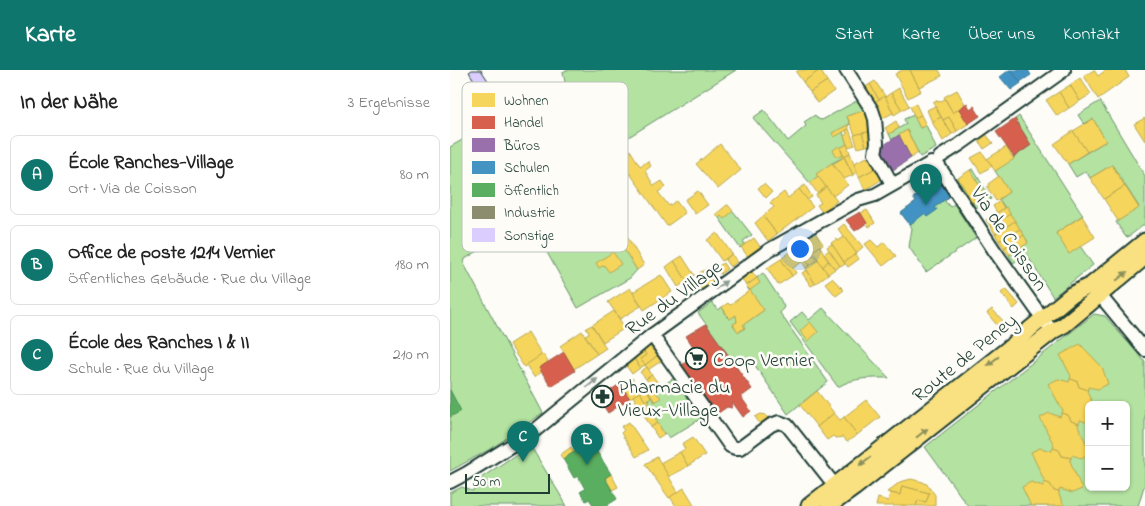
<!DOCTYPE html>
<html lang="de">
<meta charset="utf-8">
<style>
body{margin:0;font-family:"Indie Flower",sans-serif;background:#f6f6f6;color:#222}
.controls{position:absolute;right:15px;bottom:15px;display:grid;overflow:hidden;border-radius:8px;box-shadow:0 1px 4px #0004}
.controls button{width:45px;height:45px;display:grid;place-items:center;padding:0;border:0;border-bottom:1px solid #e0e0e0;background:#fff;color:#222;font:25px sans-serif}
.scale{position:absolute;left:15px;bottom:12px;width:85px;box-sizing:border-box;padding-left:5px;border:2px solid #1f3d34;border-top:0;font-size:14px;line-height:18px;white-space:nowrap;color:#1f3d34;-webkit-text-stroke:4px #fdfcf7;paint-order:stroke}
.you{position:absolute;left:349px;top:178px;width:18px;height:18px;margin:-12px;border:4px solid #fff;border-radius:50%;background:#1a73e8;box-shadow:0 0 0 8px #1a73e833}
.badge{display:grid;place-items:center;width:32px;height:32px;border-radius:50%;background:#0f766e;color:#fff;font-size:16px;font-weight:700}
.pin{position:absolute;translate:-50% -41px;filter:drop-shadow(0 1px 2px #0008)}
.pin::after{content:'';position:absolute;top:26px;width:18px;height:15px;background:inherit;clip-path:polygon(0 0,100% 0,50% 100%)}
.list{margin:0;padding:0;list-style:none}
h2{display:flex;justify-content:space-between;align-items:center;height:65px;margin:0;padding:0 20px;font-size:21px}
h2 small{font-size:16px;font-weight:400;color:#767676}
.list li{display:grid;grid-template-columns:32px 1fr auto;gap:15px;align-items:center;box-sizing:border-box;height:80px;margin:0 10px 10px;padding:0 10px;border:1px solid #e0e0e0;border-radius:8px}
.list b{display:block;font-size:19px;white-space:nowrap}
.list p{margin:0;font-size:16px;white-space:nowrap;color:#767676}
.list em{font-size:16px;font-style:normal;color:#767676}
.map{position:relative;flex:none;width:695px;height:436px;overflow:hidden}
header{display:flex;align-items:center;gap:30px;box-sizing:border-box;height:70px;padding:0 25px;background:#0f766e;color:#fff}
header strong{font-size:24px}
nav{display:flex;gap:28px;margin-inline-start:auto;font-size:18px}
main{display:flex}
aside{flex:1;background:#fff}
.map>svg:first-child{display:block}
</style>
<header>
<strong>Karte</strong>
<nav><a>Start</a><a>Karte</a><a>Über uns</a><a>Kontakt</a></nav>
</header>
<main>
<aside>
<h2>In der Nähe<small>3 Ergebnisse</small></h2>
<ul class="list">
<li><span class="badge">A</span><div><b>École Ranches-Village</b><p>Ort · Via de Coisson</p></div><em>80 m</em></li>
<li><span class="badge">B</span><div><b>Office de poste 1214 Vernier</b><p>Öffentliches Gebäude · Rue du Village</p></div><em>180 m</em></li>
<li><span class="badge">C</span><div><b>École des Ranches I &amp; II</b><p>Schule · Rue du Village</p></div><em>210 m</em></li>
</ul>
</aside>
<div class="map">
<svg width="695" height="436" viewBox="0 0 695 436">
<rect width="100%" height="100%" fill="#fdfcf7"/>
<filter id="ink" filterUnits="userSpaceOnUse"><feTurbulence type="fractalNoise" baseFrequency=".02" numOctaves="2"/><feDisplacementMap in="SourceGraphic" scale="10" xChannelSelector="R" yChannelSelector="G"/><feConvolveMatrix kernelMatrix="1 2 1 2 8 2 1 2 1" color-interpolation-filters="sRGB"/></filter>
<g filter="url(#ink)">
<!-- green -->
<g fill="#b3e2a1" stroke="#69906a" fill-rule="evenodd">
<polygon points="116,0 286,0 153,83 150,79 130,91 94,34 116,17 113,2"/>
<polygon points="410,29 416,40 397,46 400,54 383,63 393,62 397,74 390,78 394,87 382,93 367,104 368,106 360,113 303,48 314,40 338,71 356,56 354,52 365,45 368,49 372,50"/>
<polygon points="650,31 695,106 695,154 678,167 675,166 666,152 689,137 662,95 640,108 636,101 626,107 618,94 656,71 643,49 634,54 628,45"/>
<polygon points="464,45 470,58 476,55 486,78 470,87 457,60 442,70 439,64 456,54 454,49"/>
<polygon points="569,46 633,145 606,163 619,183 630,176 643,195 603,227 577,185 563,193 559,185 578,172 549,129 559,122 545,101 581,75 565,49"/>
<polygon points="19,66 37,99 32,103 49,135 66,128 70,134 77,131 101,169 110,164 113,170 154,146 187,200 180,208 128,238 85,161 64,172 59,165 36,176 15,189 14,194 93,343 42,378 0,401 0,77"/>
<polygon points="523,99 541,129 524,139 505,109 508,108 524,132 535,125 520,100"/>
<polygon points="492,114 500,126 495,131 500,137 504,134 526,168 476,202 459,177 462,158 451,143 466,132 463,128 474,121 477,124"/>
<polygon points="283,141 302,165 293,171 295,174 290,178 269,148 271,146 274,148"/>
<polygon points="313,203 330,229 334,237 330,243 378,312 338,344 300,288 287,297 248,243 262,232 268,240 272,237 279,249 286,245 287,252 283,255 289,262 295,258 293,255 314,240 296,216"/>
<path d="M373,238L439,308C421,308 404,307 388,317L340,252L352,242L359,250Z"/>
<path d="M644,244L655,246L695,292V416H694L688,436H518L475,377ZM639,335H676V417H639Z"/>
<polygon points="225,307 252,348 219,368 216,363 214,364 197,333 201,327 205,332 210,328 205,321"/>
<polygon points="80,375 117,436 0,436 0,423 12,417 22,421 29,417 31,408"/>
</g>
<!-- homes -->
<g fill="#f6d55c" stroke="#b6a750">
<polygon points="349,0 370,0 353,12 346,2"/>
<polygon points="370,0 377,11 360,22 353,12"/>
<polygon points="452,0 460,0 471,21 458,28 445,4"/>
<polygon points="460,0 489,0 492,6 469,17"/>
<polygon points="644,0 648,6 656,0 675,0 679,7 648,29 634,6"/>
<polygon points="630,8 641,24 630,31 620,15"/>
<polygon points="377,11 384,21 367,33 360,22"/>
<polygon points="425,11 435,26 429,30 420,14"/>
<polygon points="420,14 429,30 423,33 414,18"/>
<polygon points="620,15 630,31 619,38 609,22"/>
<polygon points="449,18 459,36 452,40 441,23"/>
<polygon points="507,20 515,34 503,43 494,27"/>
<polygon points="609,22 619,38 607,46 596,30"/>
<polygon points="441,23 452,40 444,45 435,27"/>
<polygon points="435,26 443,43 431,49 423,33"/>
<polygon points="495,29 503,43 509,39 518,54 507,61 499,47 493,50 483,32 487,30 489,32"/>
<polygon points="466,34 471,45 465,48 460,36"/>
<polygon points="485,36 491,47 482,52 477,40"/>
<polygon points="416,40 422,61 405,65 397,46"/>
<polygon points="471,45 476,55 470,58 465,48"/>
<polygon points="491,47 502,64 493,71 482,52"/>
<polygon points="499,47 507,61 502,64 493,50"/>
<polygon points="695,48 695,71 684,54"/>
<polygon points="643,49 656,71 637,82 623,61"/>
<polygon points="446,51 449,58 439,64 435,58"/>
<polygon points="398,55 399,59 384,67 382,63"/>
<polygon points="399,59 405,75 398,77 394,66 397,64 396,60"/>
<polygon points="457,60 468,83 461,88 449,65"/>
<polygon points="623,61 637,82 618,94 604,74"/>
<polygon points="419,62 423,75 416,76 412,63"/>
<polygon points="412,63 416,76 408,78 404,65"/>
<polygon points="535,63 543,73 534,79 527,68"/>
<polygon points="270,74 291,100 268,119 246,94"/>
<polygon points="397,74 400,83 394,86 390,78"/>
<polygon points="389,76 394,87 393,88 391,85 387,87 383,80"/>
<polygon points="556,77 564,89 545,101 537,89"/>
<polygon points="180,80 190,96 198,91 201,96 195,101 204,116 212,111 216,117 208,122 219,136 226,131 235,143 217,156 169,88"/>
<polygon points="532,82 542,96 531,103 521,88"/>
<polygon points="400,83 407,102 403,105 394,86"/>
<polygon points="394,87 403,105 394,109 383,94"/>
<polygon points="417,87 418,89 423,87 428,97 409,107 404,93"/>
<polygon points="382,93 398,115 383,126 366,104"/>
<polygon points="662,95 675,116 654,129 640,108"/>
<polygon points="428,97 434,108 415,120 409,107"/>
<polygon points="520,100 535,125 523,133 508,108"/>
<polygon points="368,106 376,117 368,124 360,113"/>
<polygon points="549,106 559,122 546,131 537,117 539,116 538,114"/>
<polygon points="314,114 322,122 316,128 308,118"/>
<polygon points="355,115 362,127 357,130 349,119"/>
<polygon points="675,116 689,138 668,151 654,129"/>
<polygon points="376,117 387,131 372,142 367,135 371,133 366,125"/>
<polygon points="349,119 363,137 327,164 313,146 324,137 320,133 334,122 338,128"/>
<polygon points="248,121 258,135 245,144 235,130"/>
<polygon points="550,131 554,138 547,143 543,136"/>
<polygon points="277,135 278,135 283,141 274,149 271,146 269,148 266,144"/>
<polygon points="556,137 560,144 541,157 536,150"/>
<polygon points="417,140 425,153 419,157 411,143"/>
<polygon points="163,143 194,195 187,200 155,149"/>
<polygon points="560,144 565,151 545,164 541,157"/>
<polygon points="313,146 327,164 318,171 305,153"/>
<polygon points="632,146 645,167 619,184 606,163"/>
<polygon points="565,151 570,159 549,171 545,164"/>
<polygon points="394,154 413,177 406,183 388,159"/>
<polygon points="570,159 574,165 554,178 549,171"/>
<polygon points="365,162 373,174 363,181 355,168"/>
<polygon points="267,163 282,184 272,191 257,170"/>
<polygon points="574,165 578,173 559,185 554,178"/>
<polygon points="394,167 407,184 394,192 381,173 387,169 388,171"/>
<polygon points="304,168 311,178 298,187 291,177"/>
<polygon points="421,170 428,177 434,172 446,186 433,196 415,174"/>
<polygon points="356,171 364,185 356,190 360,195 356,198 344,179"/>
<polygon points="382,174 395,194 392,196 391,195 390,196 377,177"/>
<polygon points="370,176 378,191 373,197 363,181"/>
<polygon points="344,179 352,192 343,198 346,203 342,206 331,189"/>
<polygon points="379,180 390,196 385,199 374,184"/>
<polygon points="163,182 171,194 159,202 154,195 149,198 146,193"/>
<polygon points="282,184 287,192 280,197 275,190"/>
<polygon points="406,184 409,189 398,197 394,192"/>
<polygon points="364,185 368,190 360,195 356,190"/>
<polygon points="232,186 245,206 237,211 224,191"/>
<polygon points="331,189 342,206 328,215 317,198"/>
<polygon points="368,190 378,204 365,214 356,198"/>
<polygon points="224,191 237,211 228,217 216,197"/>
<polygon points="378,191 385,199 378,204 373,197"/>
<polygon points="273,193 277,199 270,204 266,198"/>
<polygon points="256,199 264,212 252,220 243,207"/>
<polygon points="357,200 365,214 361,216 352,203"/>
<polygon points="302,202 307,208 296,216 292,209"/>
<polygon points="211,205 222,222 194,240 183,222"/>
<polygon points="307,208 310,213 300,220 296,216"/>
<polygon points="382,208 394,220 386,226 375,213"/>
<polygon points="180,218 191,236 170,249 158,232"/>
<polygon points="556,219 569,234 564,239 551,223"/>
<polygon points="300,220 314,240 293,255 295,258 288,262 283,254 287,252 286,245 280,249 272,237 278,233 280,235"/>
<polygon points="542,239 556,254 550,259 537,243"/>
<polygon points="164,241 175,258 153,272 142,255"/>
<polygon points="360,252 368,262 358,271 350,261"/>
<polygon points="142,255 156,278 147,284 135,265 139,263 136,258"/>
<polygon points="132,261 147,284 124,299 110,276"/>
<polygon points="78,262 92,285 74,297 59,274"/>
<polygon points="630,274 652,297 658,314 648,319 638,317 638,320 629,317 627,311 620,309 621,306 610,285"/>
<polygon points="199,275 207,286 195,295 190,289 196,285 193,280"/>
<polygon points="193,280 196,285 190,289 195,295 190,298 183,287"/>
<polygon points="93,284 98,292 89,298 92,302 84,307 76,295"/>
<polygon points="207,286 211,291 198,300 195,295"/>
<polygon points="183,287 190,298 182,304 174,293"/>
<polygon points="197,297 202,305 196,309 190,302"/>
<polygon points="202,305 211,317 205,321 196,309"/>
<polygon points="182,308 190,322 180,328 171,315"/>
<polygon points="608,309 619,312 620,309 627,311 629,317 638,320 637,321 643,335 639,335 639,353 630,350 629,354 621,351 618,345 612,343 613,341 598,314"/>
<polygon points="200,315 211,328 205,332 196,318"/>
<polygon points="196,318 201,327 195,331 190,322"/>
<polygon points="367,321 384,343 367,357 350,335"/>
<polygon points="190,322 195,331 198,329 200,331 197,333 203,343 195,347 183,326"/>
<polygon points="416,330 430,347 407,365 394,347"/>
<polygon points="203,343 208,353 201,357 195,347"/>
<polygon points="384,343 390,350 394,347 407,365 397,372 393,367 385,368 383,366 377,370 367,357"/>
<polygon points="599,343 610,347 612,343 618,345 621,351 629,354 628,356 639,379 639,384 631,388 622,385 621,388 612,386 609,380 603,378 604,375 590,348"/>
<polygon points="311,344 316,345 319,348 311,355 305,347"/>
<polygon points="179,352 198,380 186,387 171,363 174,360 171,357"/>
<polygon points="208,353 214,364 208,368 201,357"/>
<polygon points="243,367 255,385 238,396 230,382 235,379 232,374"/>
<polygon points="121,377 124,382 113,389 110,385"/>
<polygon points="590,378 602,381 603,378 609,380 612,386 621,388 620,391 632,419 622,423 610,419 609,422 604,421 600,414 594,412 594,410 581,382"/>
<polygon points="230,382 238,396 218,407 210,393"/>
<polygon points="207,387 228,422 219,428 195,394"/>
<polygon points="161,404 168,417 162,420 155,408"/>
<polygon points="461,409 473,412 478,415 485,425 485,436 466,436 468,430 476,432 479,423 452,416 450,425 437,422 450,412"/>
<polygon points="581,412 593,416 594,412 600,414 604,421 609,422 609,425 614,436 581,436 572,417"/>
<polygon points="452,416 479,423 476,432 468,430 466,436 426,436 428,428 438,431 440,423 450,425"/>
<polygon points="234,418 245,436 226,436 220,427"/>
</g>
<!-- shops -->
<g fill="#d6604d" stroke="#9f5646">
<polygon points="517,33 520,39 524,36 530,46 518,54 509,39"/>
<polygon points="565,49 581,75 564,87 546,62"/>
<polygon points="410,142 417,153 405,161 396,150"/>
<polygon points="256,254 302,319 291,327 301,341 293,347 283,333 282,338 277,337 264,346 230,296 248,284 236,266"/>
<polygon points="114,282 125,301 101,316 89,298"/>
<polygon points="170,314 180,329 158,343 148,328"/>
</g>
<!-- offices -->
<polygon fill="#9970ab" stroke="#746187" points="449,65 461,88 440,102 428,79"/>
<!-- schools -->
<g fill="#4393c3" stroke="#387998">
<polygon points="559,0 561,0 571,13 561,20 550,7"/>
<polygon points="561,0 578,0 581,5 570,12"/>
<polygon points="492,114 500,126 485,137 487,140 477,147 474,144 460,155 451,143 466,132 463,128 474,121 476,124"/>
</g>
<!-- public -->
<g fill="#5aae61" stroke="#488c54">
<polygon points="0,320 11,341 0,347"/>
<polygon points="141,372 161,404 155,408 167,429 156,436 144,436 139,429 136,431 130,422 135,419 128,406 124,408 113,389"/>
</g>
<!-- building -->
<polygon fill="#dccdff" stroke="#1f3d34" points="22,0 31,0 52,32 42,40 19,2"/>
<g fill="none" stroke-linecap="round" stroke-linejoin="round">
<defs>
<g id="minor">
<polyline points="396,0 422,40 425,49 427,73 425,83 442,114"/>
<polyline points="490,87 509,75 614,0"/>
<polyline points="488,95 544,180 598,256"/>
<polyline points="644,218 695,280"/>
<polyline points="202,265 280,376 285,378 290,378 321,355 329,352 337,355 390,422"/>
<polyline points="0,412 17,403 83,362 202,265 319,180 408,130 425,125 481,93"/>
</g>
<g id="major">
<polyline points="359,436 568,271 580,259 621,225 641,215 695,171"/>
<polyline points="379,436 404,418 603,261 614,255 695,187"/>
</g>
</defs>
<!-- minor casing -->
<use href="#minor" stroke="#1f3d34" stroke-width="16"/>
<!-- major casing -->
<use href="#major" stroke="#1f3d34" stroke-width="19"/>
<!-- minor -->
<use href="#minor" stroke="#fdfcf7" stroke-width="12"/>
<!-- major -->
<use href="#major" stroke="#f9e181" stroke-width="15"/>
</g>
<!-- one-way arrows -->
<defs><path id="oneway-solid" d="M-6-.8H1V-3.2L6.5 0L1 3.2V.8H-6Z" transform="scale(1.25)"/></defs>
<g fill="#8c8f5a">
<use href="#oneway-solid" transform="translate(672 206) rotate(-39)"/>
<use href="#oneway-solid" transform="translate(543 291) rotate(142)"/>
<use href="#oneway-solid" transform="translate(472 363) rotate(-38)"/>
<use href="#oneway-solid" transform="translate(415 391) rotate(142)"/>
</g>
<g fill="#8e9c96">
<use href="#oneway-solid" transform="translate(271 215) rotate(-36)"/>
<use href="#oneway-solid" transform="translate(142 313) rotate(-39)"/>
</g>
</g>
<!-- icons -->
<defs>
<symbol id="supermarket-ring" viewBox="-11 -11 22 22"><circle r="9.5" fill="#fdfcf7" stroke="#1f3d34" stroke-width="1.5"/><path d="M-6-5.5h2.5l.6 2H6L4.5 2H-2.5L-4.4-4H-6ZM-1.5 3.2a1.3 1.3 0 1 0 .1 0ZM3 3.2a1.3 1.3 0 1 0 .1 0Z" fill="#1f3d34"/></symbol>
<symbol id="pharmacy-ring" viewBox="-11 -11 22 22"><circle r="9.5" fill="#fdfcf7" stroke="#1f3d34" stroke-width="1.5"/><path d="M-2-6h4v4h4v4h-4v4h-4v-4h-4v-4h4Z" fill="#1f3d34"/></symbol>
</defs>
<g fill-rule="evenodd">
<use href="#supermarket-ring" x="234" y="276" width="25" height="25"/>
<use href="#pharmacy-ring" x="140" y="314" width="25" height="25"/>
</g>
<g text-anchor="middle" stroke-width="5" stroke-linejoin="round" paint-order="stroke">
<!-- street labels -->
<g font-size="20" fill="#1f3d34" stroke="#fdfcf7">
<text transform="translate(560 168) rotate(56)" y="7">Via de Coisson</text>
<text transform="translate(223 227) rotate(-36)" y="7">Rue du Village</text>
<text transform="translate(514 287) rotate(-39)" y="7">Route de Peney</text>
</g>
<!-- poi labels -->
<g font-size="20" fill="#1f3d34" stroke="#fdfcf7" text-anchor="start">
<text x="263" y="296">Coop Vernier</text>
<text x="168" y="323">Pharmacie du<tspan x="168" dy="23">Vieux-Village</tspan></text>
</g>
</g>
<!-- legend -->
<rect x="12" y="12" width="166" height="170" rx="8" fill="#fdfcf7" stroke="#bac3bc" stroke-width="1"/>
<rect x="22" y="23" width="23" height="14" fill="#f6d55c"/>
<rect x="22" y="46" width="23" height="13" fill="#d6604d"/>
<rect x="22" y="68" width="23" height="14" fill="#9970ab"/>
<rect x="22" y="91" width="23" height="13" fill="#4393c3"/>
<rect x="22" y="113" width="23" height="14" fill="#5aae61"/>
<rect x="22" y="136" width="23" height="13" fill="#8c8c6e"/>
<rect x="22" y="158" width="23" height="14" fill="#dccdff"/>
<g font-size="14" fill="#1f3d34">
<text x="54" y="35">Wohnen</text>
<text x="54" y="57">Handel</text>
<text x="54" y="80">Büros</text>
<text x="54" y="102">Schulen</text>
<text x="54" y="125">Öffentlich</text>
<text x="54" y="147">Industrie</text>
<text x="54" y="170">Sonstige</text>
</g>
</svg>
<div class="controls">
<button>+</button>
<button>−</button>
</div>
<div class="scale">50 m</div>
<div class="you"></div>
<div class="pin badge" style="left:476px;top:135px">A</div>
<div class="pin badge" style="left:137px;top:395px">B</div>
<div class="pin badge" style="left:73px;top:392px">C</div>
</div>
</main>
